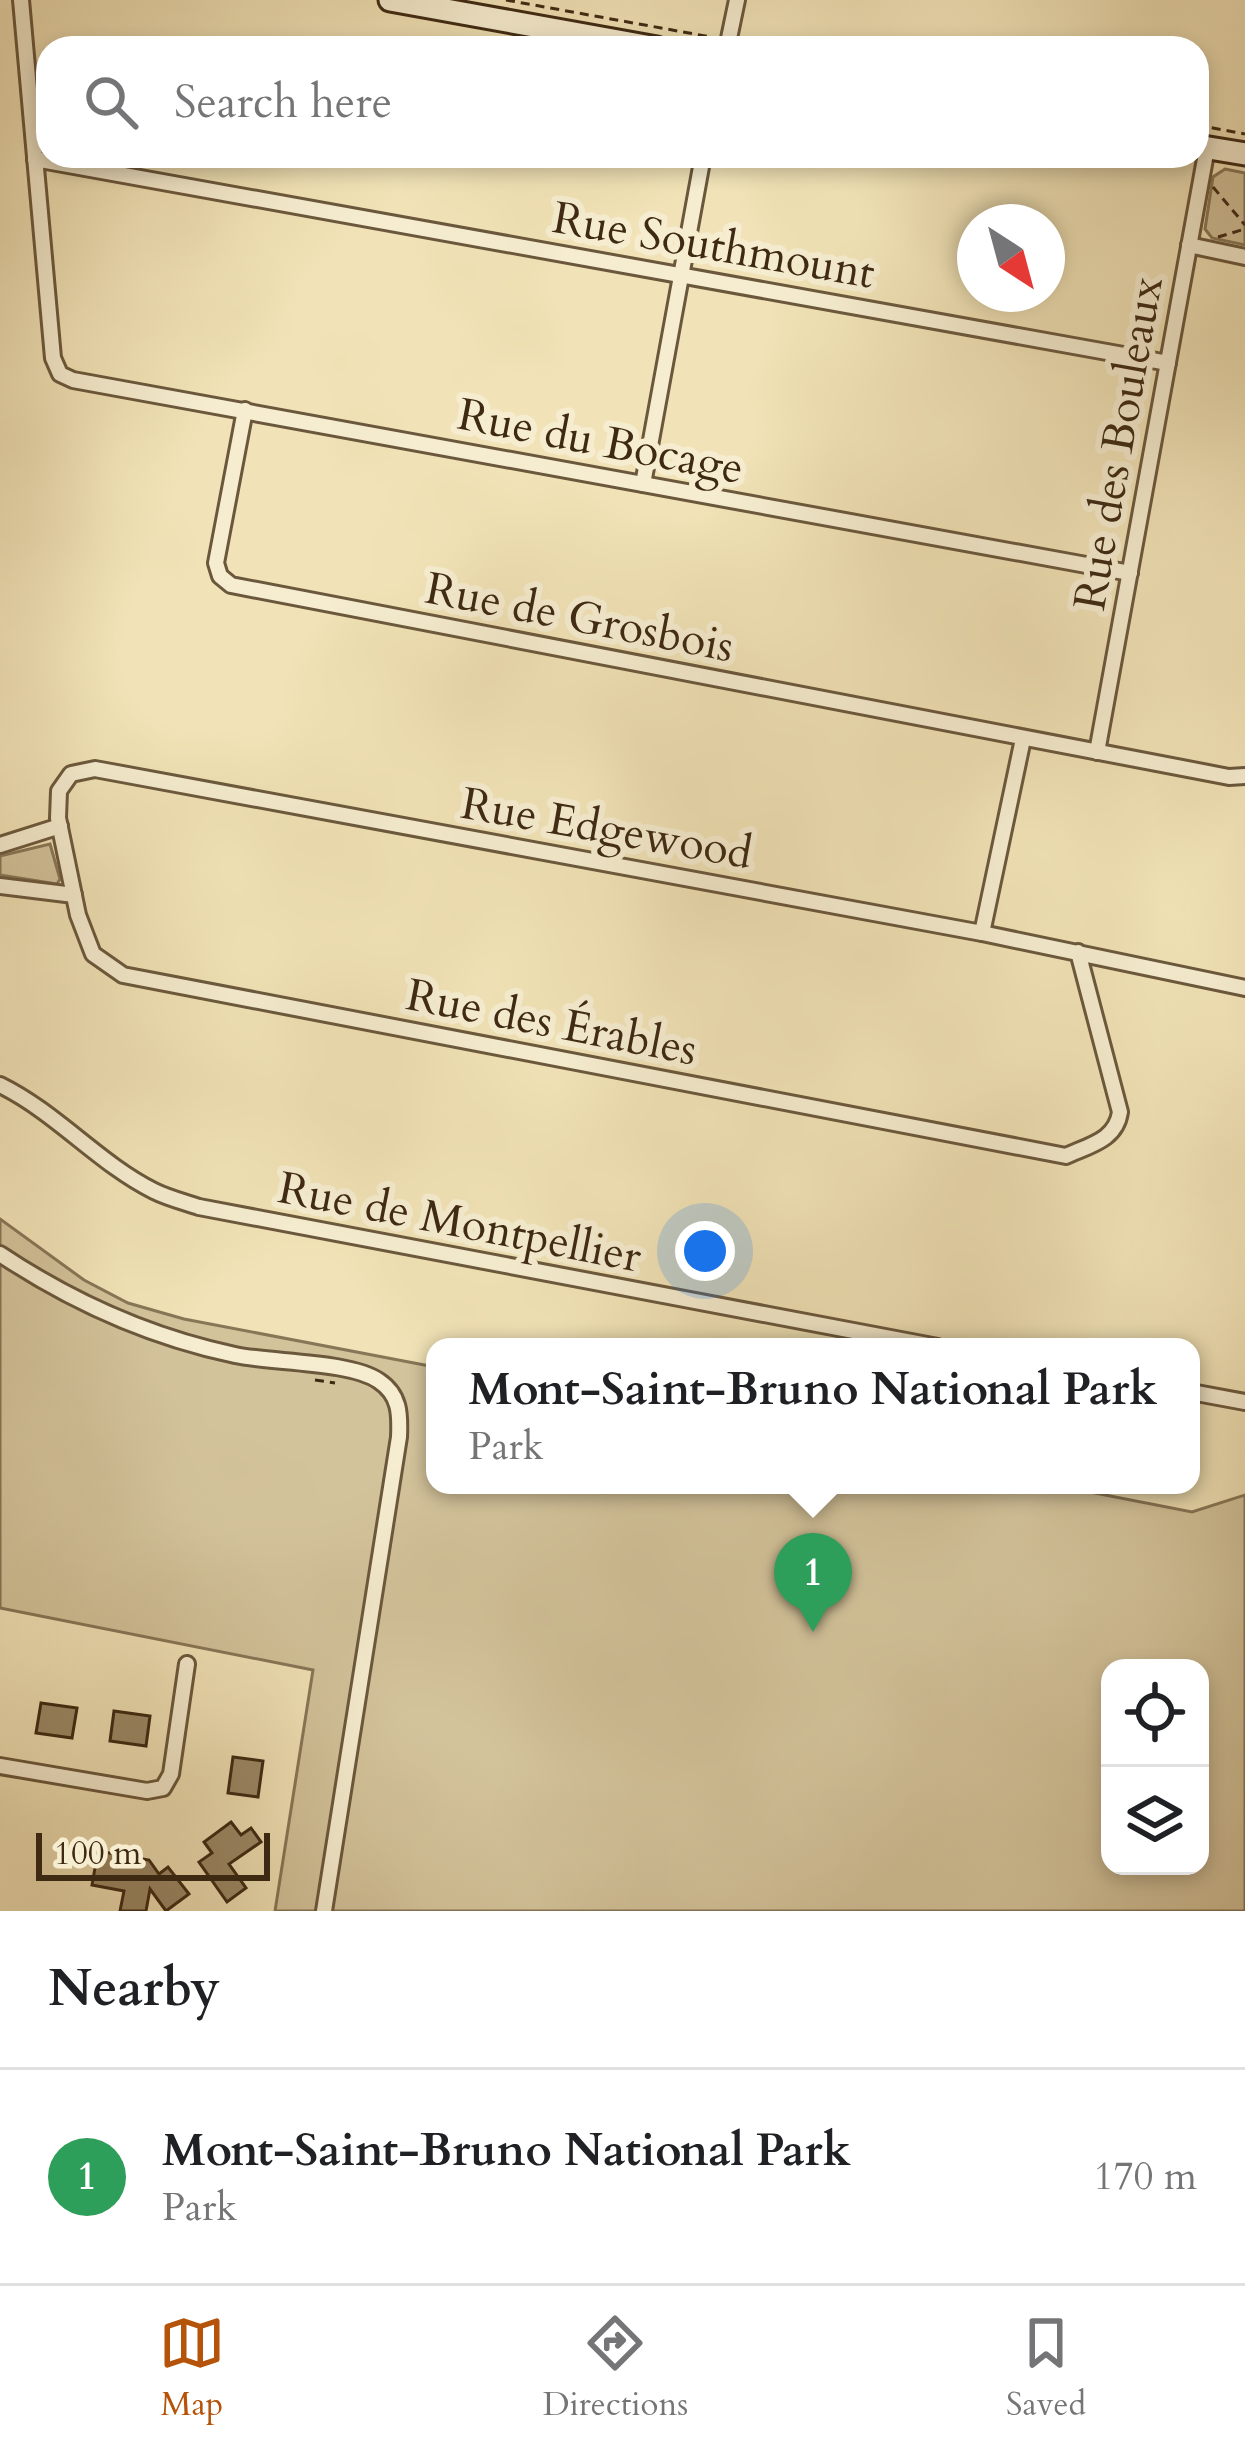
<!DOCTYPE html>
<meta charset="utf-8">
<style>
body{margin:0;font-family:Cardo,serif;background:#f6f6f6;color:#202124}
.controls{position:absolute;right:36px;bottom:36px;display:grid;overflow:hidden;border-radius:24px;box-shadow:0 6px 18px #0003}
.controls button{width:108px;height:108px;display:grid;place-items:center;padding:0;border:0;border-bottom:3px solid #e0e0e0;background:#fff;color:#202124;font:60px sans-serif}
.compass{position:absolute;left:957px;top:204px;width:108px;height:108px;border-radius:50%;background:#fff;box-shadow:0 6px 18px #0003;rotate:144deg}
.scale{position:absolute;left:36px;bottom:30px;width:234px;box-sizing:border-box;padding-left:12px;border:6px solid #3e2913;border-top:0;font-size:33px;line-height:42px;white-space:nowrap;color:#3e2913;-webkit-text-stroke:9px #f6edd0;paint-order:stroke}
.you{position:absolute;left:705px;top:1251px;width:42px;height:42px;margin:-30px;border:9px solid #fff;border-radius:50%;background:#1a73e8;box-shadow:0 0 0 18px #1a73e833}
.badge{display:grid;place-items:center;width:78px;height:78px;border-radius:50%;background:#b45309;color:#fff;font-size:39px;font-weight:700}
.pin{position:absolute;translate:-50% -99px;filter:drop-shadow(0 3px 6px #0008)}
.pin::after{content:'';position:absolute;top:63px;width:42px;height:36px;background:inherit;clip-path:polygon(0 0,100% 0,50% 100%)}
.popup{position:absolute;left:426px;top:1338px;width:774px;height:156px;box-sizing:border-box;display:grid;place-content:center;border-radius:24px;background:#fff;filter:drop-shadow(0 3px 9px #0005);font-size:39px;white-space:nowrap;color:#757577}
.popup b{font-size:45px;color:#202124}
.popup::after{content:'';position:absolute;left:50%;top:100%;margin-left:-24px;border:24px solid transparent;border-top-color:#fff}
.list{margin:0;padding:0;list-style:none}
h2{display:flex;justify-content:space-between;align-items:center;height:156px;margin:0;padding:0 48px;font-size:51px}
h2 small{font-size:39px;font-weight:400;color:#757577}
.list li{display:grid;grid-template-columns:78px 1fr auto;gap:36px;align-items:center;box-sizing:border-box;height:216px;padding:0 48px;border-top:3px solid #e0e0e0}
.list b{display:block;font-size:45px;white-space:nowrap}
.list p{margin:0;font-size:39px;white-space:nowrap;color:#757577}
.list em{font-size:39px;font-style:normal;color:#757577}
.icon{flex:none;width:66px;height:66px;fill:none;stroke:currentColor;stroke-width:2;stroke-linecap:round;stroke-linejoin:round}
.map{position:relative;flex:none;width:1245px;height:1911px;overflow:hidden}
.search{position:absolute;background:#fff;box-shadow:0 6px 18px #0003;left:36px;right:36px;top:36px;height:132px;display:flex;align-items:center;gap:30px;box-sizing:border-box;padding:0 42px;border-radius:36px;color:#757577;font-size:45px}
.sheet{height:372px;background:#fff}
nav{display:flex;justify-content:space-around;align-items:center;box-sizing:border-box;height:168px;border-top:3px solid #e0e0e0;background:#fff;font-size:33px;color:#757577}
nav a{display:grid;justify-items:center;gap:6px}
nav .on{color:#b45309}
.map>svg:first-child{display:block}
</style>
<div class="map">
<svg width="1245" height="1911" viewBox="0 0 1245 1911">
<rect width="100%" height="100%" fill="#f1e3b7"/>
<filter id="stains"><feTurbulence type="fractalNoise" baseFrequency=".00167" numOctaves="4"/><feColorMatrix values="0 0 0 0 .2 0 0 0 0 .09 0 0 0 0 .02 0 0 0 .5 -.17"/></filter>
<radialGradient id="worn" r=".72"><stop offset=".6" stop-color="#630" stop-opacity="0"/><stop offset="1" stop-color="#630" stop-opacity=".3"/></radialGradient>
<!-- green -->
<g fill="#d3c39b" stroke="#887657" stroke-width="3" fill-rule="evenodd">
<polygon points="1225,169 1245,173 1245,245 1212,238 1205,229 1213,177"/>
<polygon points="50,844 60,879 57,884 0,875 0,856"/>
<path d="M0,1219L84,1280L128,1303L184,1319L435,1367V1485H1054L1192,1512L1245,1495V1911H275L313,1670L0,1608ZM1110,1668H1200V1866H1110Z"/>
</g>
<!-- building -->
<g fill="#9b8a68" stroke="#3e2913" stroke-width="3">
<polygon points="41,1703 77,1708 72,1738 36,1733"/>
<polygon points="114,1711 150,1716 146,1746 110,1741"/>
<polygon points="233,1757 263,1761 258,1797 228,1793"/>
<polygon points="231,1822 241,1835 251,1828 261,1842 229,1864 246,1888 227,1902 199,1862 212,1853 204,1842"/>
<polygon points="98,1851 149,1860 159,1874 168,1867 189,1894 166,1911 150,1889 146,1911 120,1911 124,1891 92,1885"/>
</g>
<g fill="none" stroke-linecap="round" stroke-linejoin="round">
<defs>
<g id="street">
<polyline points="21,0 53,358 60,374 73,380 1130,573"/>
<polyline points="727,48 737,0"/>
<polyline points="35,159 1168,363"/>
<polyline points="1189,245 1245,257"/>
<polyline points="245,410 216,563 220,576 231,585 1229,777 1245,776"/>
<polyline points="643,484 703,156"/>
<polyline points="1097,752 1207,148"/>
<polyline points="0,845 60,826"/>
<polyline points="0,886 74,895"/>
<polyline points="982,933 1023,739"/>
<path d="M1078,952L1120,1112C1116,1140 1090,1145 1066,1156L123,975L93,954L78,915L58,818L59,791L71,774L95,769L982,933L1245,988"/>
<path d="M0,1085C57,1113 98,1163 154,1191C168,1198 184,1202 199,1207L938,1347"/>
<path d="M0,1254C72,1302 150,1337 235,1355C272,1363 350,1361 379,1381C400,1395 400,1414 399,1437L324,1911"/>
<polyline points="1191,1392 1245,1402"/>
<polyline points="0,1766 147,1791 163,1788 171,1774 187,1664"/>
</g>
<g id="secondary">
<polyline points="390,0 657,48"/>
<polyline points="1197,146 1245,154"/>
</g>
</defs>
<!-- street casing -->
<use href="#street" stroke="#6b583c" stroke-width="20"/>
<!-- secondary casing -->
<use href="#secondary" stroke="#3e2913" stroke-width="27"/>
<!-- path -->
<g stroke="#3e2913" stroke-width="3" stroke-dasharray="9 6" stroke-linecap="butt">
<polyline points="506,0 711,37"/>
<polyline points="744,42 775,48"/>
<polyline points="1197,125 1245,134"/>
<polyline points="1213,187 1245,225"/>
<polyline points="1218,237 1245,229"/>
<polyline points="315,1380 335,1383"/>
</g>
<!-- street -->
<use href="#street" stroke="#f6edd0" stroke-width="14"/>
<!-- secondary -->
<use href="#secondary" stroke="#f6edd0" stroke-width="21"/>
</g>
<g text-anchor="middle" stroke-width="12" stroke-linejoin="round" paint-order="stroke">
<!-- street labels -->
<g font-size="45" fill="#3e2913" stroke="#f6edd0">
<text transform="translate(714 244) rotate(10)" y="16">Rue Southmount</text>
<text transform="translate(601 440) rotate(11)" y="16">Rue du Bocage</text>
<text transform="translate(1117 443) rotate(-80)" y="16">Rue des Bouleaux</text>
<text transform="translate(580 616) rotate(11)" y="16">Rue de Grosbois</text>
<text transform="translate(607 827) rotate(10)" y="16">Rue Edgewood</text>
<text transform="translate(552 1021) rotate(11)" y="16">Rue des Érables</text>
<text transform="translate(460 1221) rotate(11)" y="16">Rue de Montpellier</text>
</g>
</g>
<rect width="100%" height="100%" filter="url(#stains)"/>
<rect width="100%" height="100%" fill="url(#worn)"/>
</svg>
<div class="controls">
<button><svg class="icon" aria-label="locate" viewBox="0 0 24 24"><circle cx="12" cy="12" r="6"/><path d="M12 2v4M12 18v4M2 12h4M18 12h4"/></svg></button>
<button><svg class="icon" aria-label="layers" viewBox="0 0 24 24"><path d="M12 4l9 5-9 5-9-5zM3 14l9 5 9-5"/></svg></button>
</div>
<svg class="compass" viewBox="-18 -18 36 36"><path d="M0-13l5 13h-10z" fill="#e53935"/><path d="M0 13l5-13h-10z" fill="#757577"/></svg>
<div class="scale">100 m</div>
<div class="you"></div>
<div class="pin badge" style="left:813px;top:1632px;background:#2e9e5b">1</div>
<div class="popup"><b>Mont-Saint-Bruno National Park</b>Park</div>
<div class="search"><svg class="icon" aria-label="search" viewBox="0 0 24 24"><circle cx="10" cy="10" r="6"/><path d="M15 15l6 6"/></svg>Search here</div>
</div>
<section class="sheet">
<h2>Nearby<small></small></h2>
<ul class="list">
<li><span class="badge" style="background:#2e9e5b">1</span><div><b>Mont-Saint-Bruno National Park</b><p>Park</p></div><em>170 m</em></li>
</ul>
</section>
<nav>
<a class="on"><svg class="icon" aria-label="map" viewBox="0 0 24 24"><path d="M3 6l6-2 6 2 6-2v14l-6 2-6-2-6 2zM9 4v14M15 6v14"/></svg>Map</a>
<a><svg class="icon" aria-label="directions" viewBox="0 0 24 24"><path d="M12 3l9 9-9 9-9-9zM9 14v-3h6M13 9l2 2-2 2"/></svg>Directions</a>
<a><svg class="icon" aria-label="saved" viewBox="0 0 24 24"><path d="M7 4h10v16l-5-4-5 4z"/></svg>Saved</a>
</nav>
